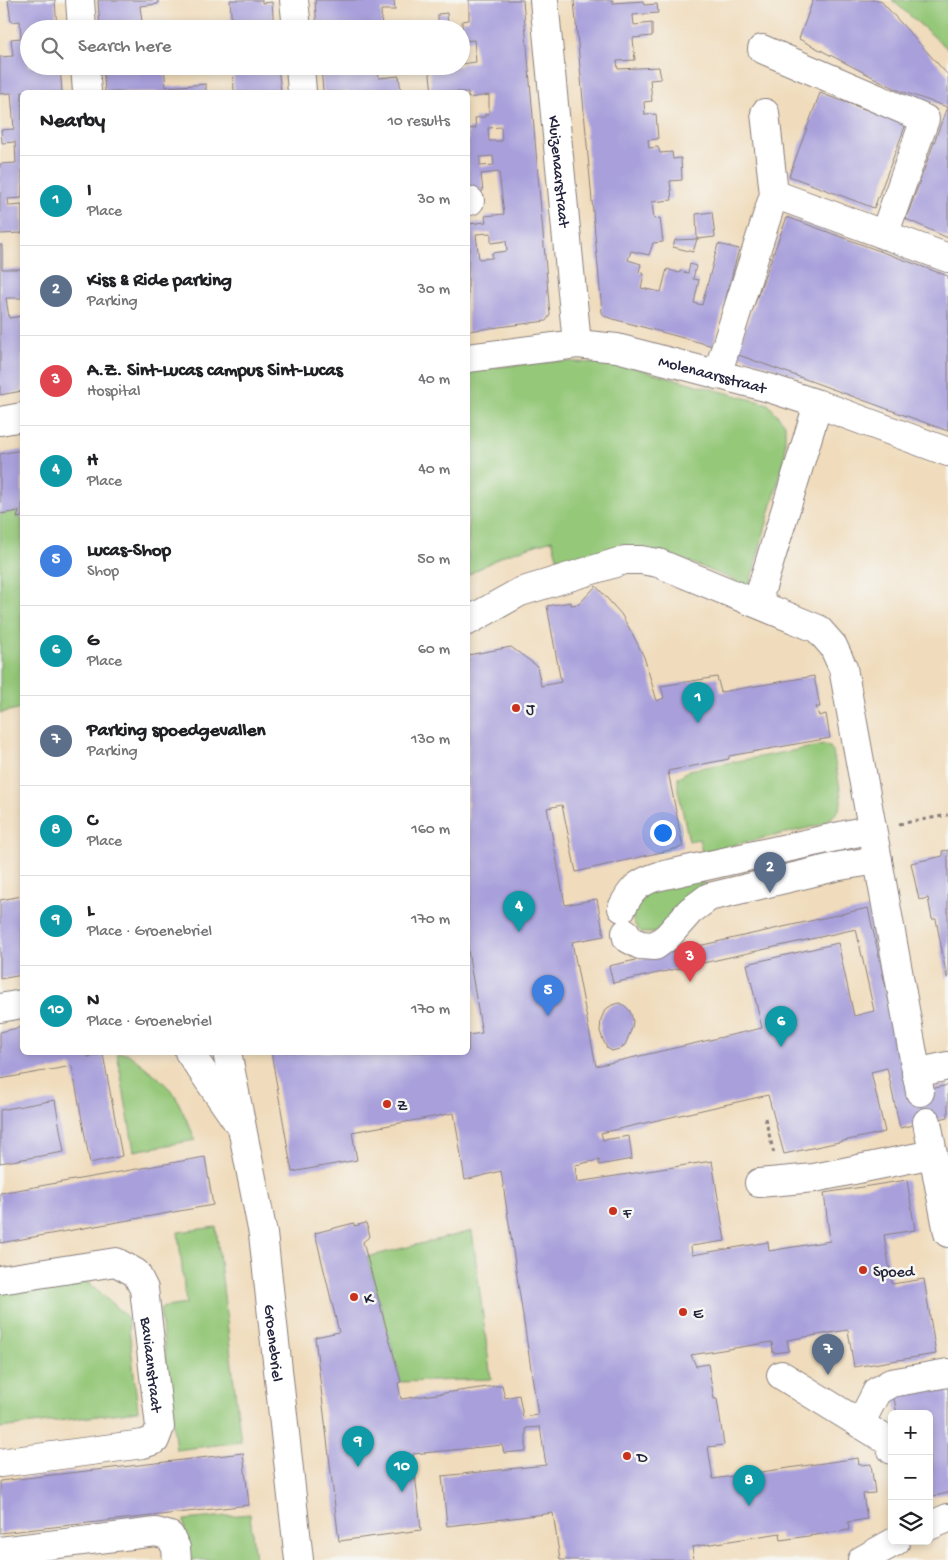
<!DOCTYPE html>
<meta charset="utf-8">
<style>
body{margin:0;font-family:"Gochi Hand",sans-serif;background:#f2f2f2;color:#202124}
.controls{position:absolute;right:15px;bottom:15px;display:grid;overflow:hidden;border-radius:8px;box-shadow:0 2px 8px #0003}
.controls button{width:45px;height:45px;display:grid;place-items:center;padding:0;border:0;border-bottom:1px solid #e0e0e0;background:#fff;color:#202124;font:25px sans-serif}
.you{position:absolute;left:662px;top:832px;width:18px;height:18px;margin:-12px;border:4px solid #fff;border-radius:50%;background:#1a73e8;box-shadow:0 0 0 8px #1a73e833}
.badge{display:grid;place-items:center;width:32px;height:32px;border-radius:50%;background:#c8321e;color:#fff;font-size:16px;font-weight:700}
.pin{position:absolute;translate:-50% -41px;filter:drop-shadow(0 1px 2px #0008)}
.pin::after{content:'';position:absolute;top:26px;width:18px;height:15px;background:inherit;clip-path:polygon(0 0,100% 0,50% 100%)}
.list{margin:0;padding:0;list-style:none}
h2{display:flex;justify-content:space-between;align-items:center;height:65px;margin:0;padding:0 20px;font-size:21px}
h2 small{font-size:16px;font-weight:400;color:#757577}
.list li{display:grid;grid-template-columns:32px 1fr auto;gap:15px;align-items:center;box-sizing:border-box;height:90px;padding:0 20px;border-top:1px solid #e0e0e0}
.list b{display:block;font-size:19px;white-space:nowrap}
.list p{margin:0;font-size:16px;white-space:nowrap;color:#757577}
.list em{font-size:16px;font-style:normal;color:#757577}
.icon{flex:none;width:28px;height:28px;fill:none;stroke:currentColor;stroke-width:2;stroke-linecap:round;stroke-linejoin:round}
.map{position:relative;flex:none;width:948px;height:1560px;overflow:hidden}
.search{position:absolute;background:#fff;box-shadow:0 2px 8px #0003;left:20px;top:20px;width:450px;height:55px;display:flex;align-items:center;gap:12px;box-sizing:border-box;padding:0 18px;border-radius:28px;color:#757577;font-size:19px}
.panel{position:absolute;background:#fff;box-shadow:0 2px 8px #0003;left:20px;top:90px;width:450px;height:965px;border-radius:8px}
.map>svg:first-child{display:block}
</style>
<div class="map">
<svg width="948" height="1560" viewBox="0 0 948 1560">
<rect width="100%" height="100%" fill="#f6f6f2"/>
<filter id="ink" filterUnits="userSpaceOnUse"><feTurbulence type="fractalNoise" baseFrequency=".02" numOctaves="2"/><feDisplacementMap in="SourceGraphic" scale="10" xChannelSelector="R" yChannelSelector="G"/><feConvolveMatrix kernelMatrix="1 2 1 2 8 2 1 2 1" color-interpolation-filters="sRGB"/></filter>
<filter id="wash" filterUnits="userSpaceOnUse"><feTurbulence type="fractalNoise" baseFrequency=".0096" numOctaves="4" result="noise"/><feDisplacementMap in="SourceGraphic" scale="20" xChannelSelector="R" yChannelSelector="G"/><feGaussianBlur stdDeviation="1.12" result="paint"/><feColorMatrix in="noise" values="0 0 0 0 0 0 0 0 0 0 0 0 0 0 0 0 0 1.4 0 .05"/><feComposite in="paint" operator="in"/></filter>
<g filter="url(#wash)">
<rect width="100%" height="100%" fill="#f0dcbc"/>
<!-- green -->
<g fill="#95c879" stroke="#5c755a">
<polygon points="892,0 948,0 948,49"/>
<polygon points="555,361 620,364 768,404 785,424 785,458 749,586 662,551 560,566 552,540 504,555 468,575 468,370"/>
<polygon points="19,511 17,518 22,517 22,708 0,713 0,514"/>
<path d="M824,745L830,747L833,752C835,764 842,793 841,803C840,814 826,822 817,826L702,852L699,839L689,841L678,790V778L689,770Z"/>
<path d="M701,873L705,890L654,933H642C628,920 631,912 635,895Z"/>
<polygon points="117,1053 127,1053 158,1077 174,1093 196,1140 134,1151"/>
<polygon points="216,1227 241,1442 176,1450 160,1308 186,1304 178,1232"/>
<polygon points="472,1231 491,1379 401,1382 367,1257"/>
<polygon points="71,1280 89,1283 128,1318 138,1411 0,1428 0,1292"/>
<polygon points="250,1514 255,1560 188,1560 184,1520"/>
</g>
<g id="blocks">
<!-- building -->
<g fill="#a9a0db" fill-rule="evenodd">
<polygon points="8,0 55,0 57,29 29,29 29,66 60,66 62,92 22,92 22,198 8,199 9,206 22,205 22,233 0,234 0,164 16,163 15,142 2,143 1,130 14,129 11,93 0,94 0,57 13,56 11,39 21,38 20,21 11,22"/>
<polygon points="98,0 158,0 158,4 140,6 143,29 100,29"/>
<polygon points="230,0 262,0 262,3 272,2 274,29 232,29"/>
<polygon points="315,0 394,0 395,10 381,10 382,29 317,29"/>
<path d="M469,0H523L550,315L546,321L468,331V250H470L469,246H468V224L486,222L485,216L504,214L499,172L481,174L483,191L468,194V129L476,128L475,118L485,117V114H489V95L468,98V92H432L429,67L461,66V64L476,62L474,40L463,41L462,21L469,20ZM501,127L502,141H489L488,128ZM493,156L494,165L480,166V157ZM491,233V243L506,241L507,251L492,253V258L479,259L476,234Z"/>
<polygon points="574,0 613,0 613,3 643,1 644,5 657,4 658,13 633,15 634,25 652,23 652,36 633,38 635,60 617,61 618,69 659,67 661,79 650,80 652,101 644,102 645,115 656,114 658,139 648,140 649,148 658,147 660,153 672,152 673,159 681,158 682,180 670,181 672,200 652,202 654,219 660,218 663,242 653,243 649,255 631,251 628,260 641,264 639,272 644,274 641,288 661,292 667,269 679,273 680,271 688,273 690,264 696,266 693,279 699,280 694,303 702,305 718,244 739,249 713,346 613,319 604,316 602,312"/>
<polygon points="813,0 880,0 948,75 948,238 906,219 947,107 898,90 799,39"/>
<polygon points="447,13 448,29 438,29 438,14"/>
<polygon points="103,66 164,66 166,87 206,84 206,92 105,92"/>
<polygon points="233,66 278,66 281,92 234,92"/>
<polygon points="321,66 378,66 379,78 399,76 401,92 323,92"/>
<polygon points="820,93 906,124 874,208 789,176"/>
<polygon points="712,212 715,237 697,239 696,214"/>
<polygon points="787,217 948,276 948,431 736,354"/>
<polygon points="697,239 693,252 673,247 675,240"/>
<polygon points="0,245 2,245 2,269 22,269 22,298 6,298 9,318 22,316 22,391 0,395"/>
<polygon points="22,450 22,517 17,518 19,511 0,514 0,454"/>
<polygon points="596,586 621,614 633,635 644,657 657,701 664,698 661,686 717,677 721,692 814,676 820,707 816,707 819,716 826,714 830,738 729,756 729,759 668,771 683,847 576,872 562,805 547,808 565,905 597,899 604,936 572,942 596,1066 762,1028 747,964 838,943 854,1016 874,1011 856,929 613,983 609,966 868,908 910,1094 948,1085 948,1117 900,1128 887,1068 871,1072 885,1132 784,1154 768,1095 601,1133 603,1140 629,1136 632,1159 599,1165 599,1160 575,1165 577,1182 712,1161 725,1241 691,1246 692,1255 768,1242 769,1251 830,1241 824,1193 907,1180 915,1230 884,1235 892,1284 924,1279 936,1354 854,1367 848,1330 787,1340 789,1351 773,1353 772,1342 691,1355 696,1366 708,1364 714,1399 717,1399 724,1445 708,1447 713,1479 858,1458 859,1465 871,1464 875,1493 863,1494 867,1519 848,1522 849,1530 781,1540 780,1533 692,1547 694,1560 560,1560 553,1513 447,1526 442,1476 546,1465 540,1427 526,1428 526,1451 504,1453 502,1445 413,1454 421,1530 339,1541 315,1337 339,1332 315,1233 354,1223 354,1226 366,1223 370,1236 363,1242 401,1382 398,1383 401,1399 502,1385 505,1398 519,1395 523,1417 538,1415 501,1171 465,1180 454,1113 352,1132 357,1160 292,1172 271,1052 468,1052 468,1035 482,1033 468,951 468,655 511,647 537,666 541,686 561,682 547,606 571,602 571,605 579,604"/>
<polygon points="948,850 948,978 947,978 936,919 932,919 928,898 919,900 911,863 943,856 942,851"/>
<polygon points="22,896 22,975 0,979 0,900"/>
<polygon points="619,1003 625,1006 630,1011 633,1021 632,1028 625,1045 619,1049 612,1051 607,1048 603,1040 600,1031 601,1019 605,1010 612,1005"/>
<polygon points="22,1027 22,1052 87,1052 88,1057 103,1054 122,1156 90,1163 72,1066 0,1079 0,1032"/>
<polygon points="55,1100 64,1152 0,1163 0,1110"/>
<polygon points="205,1157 213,1205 0,1243 0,1193"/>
<polygon points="948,1382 948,1493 929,1497 929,1414 897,1414 893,1393"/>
<polygon points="243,1453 249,1505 0,1533 0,1481"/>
</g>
</g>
</g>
<g filter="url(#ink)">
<use href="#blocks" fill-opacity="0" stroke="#897f7c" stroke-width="1"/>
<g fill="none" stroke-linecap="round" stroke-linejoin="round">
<defs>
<g id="minor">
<polyline points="80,0 82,29"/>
<polyline points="294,0 297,29"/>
<path id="s1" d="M544,0L577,344"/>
<polyline points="762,49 925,119 884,235"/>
<polyline points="85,66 87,92"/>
<polyline points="300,66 302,92"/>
<polyline points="774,194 948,258"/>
<polyline points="468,201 470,201"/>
<path id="s2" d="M468,358L577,344L617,348L769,388L818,404L948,452"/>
<polyline points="717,375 774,194 765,113"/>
<polyline points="0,421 22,417"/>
<polyline points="757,603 818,404"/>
<polyline points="468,621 520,592 625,560 641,560 658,563 818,629 833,646 843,668 920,1092"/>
<path d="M622,908C631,890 637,883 656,877L872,829"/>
<polyline points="626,933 627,938 640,945 655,946 667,937 690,911 709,897 840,866 878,860"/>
<polyline points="0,1008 22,1004"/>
<polyline points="189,1052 236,1120"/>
<path id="s3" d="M227,1052L263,1234L299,1560"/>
<polyline points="916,1073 948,1066"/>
<polyline points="927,1122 948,1233"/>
<polyline points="759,1183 814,1178 933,1154"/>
<path id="s4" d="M0,1280L116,1262L136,1273L144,1289L160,1427L155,1440L143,1444L0,1463"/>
<polyline points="781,1375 888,1441 892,1450"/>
<polyline points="860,1424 877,1391 891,1383 948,1373"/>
<polyline points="929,1526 948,1518"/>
<polyline points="0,1551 156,1532 170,1536 176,1548 177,1560"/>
<polyline points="862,1560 896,1541"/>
</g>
</defs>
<!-- minor casing -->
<use href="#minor" stroke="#897f7c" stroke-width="30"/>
<!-- path -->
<g stroke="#897f7c" stroke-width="3" stroke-dasharray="4 4" stroke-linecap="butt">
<polyline points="899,824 948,815"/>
<polyline points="765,1118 774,1154"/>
</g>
<!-- minor -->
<use href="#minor" stroke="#fff" stroke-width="28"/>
</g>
</g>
<!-- markers -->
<g fill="#c8321e" stroke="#f6f6f2" stroke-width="2">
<circle cx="516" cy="708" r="5"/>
<circle cx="387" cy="1104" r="5"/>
<circle cx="613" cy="1211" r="5"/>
<circle cx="863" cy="1270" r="5"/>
<circle cx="354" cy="1297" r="5"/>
<circle cx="683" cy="1312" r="5"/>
<circle cx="627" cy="1456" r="5"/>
</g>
<g text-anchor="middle" stroke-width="5" stroke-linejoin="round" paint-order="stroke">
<!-- street labels -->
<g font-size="16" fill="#22223b" stroke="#f6f6f2">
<text dy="6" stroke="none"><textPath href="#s1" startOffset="172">Kluizenaarstraat</textPath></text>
<text dy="6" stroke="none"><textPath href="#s2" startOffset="249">Molenaarsstraat</textPath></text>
<text dy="6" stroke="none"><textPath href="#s3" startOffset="295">Groenebriel</textPath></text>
<text dy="6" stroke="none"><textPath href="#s4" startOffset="234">Baviaanstraat</textPath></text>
</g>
<!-- poi labels -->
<g font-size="16" fill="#22223b" stroke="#f6f6f2" text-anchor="start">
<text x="526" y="714">J</text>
<text x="397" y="1110">Z</text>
<text x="623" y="1217">F</text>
<text x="873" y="1276">Spoed</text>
<text x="364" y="1303">K</text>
<text x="693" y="1318">E</text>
<text x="637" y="1462">D</text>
</g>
</g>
</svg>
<div class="controls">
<button>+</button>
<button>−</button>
<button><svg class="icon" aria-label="layers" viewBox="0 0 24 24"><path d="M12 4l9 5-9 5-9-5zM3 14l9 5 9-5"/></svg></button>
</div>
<div class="you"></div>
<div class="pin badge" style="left:698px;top:723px;background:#0f9aa8">1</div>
<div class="pin badge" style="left:770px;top:893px;background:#5c6f8a">2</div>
<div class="pin badge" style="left:690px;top:982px;background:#e0444e">3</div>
<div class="pin badge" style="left:519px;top:932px;background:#0f9aa8">4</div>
<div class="pin badge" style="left:548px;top:1016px;background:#3f7fe0">5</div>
<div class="pin badge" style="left:781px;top:1047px;background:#0f9aa8">6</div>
<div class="pin badge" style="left:828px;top:1375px;background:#5c6f8a">7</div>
<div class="pin badge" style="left:749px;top:1506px;background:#0f9aa8">8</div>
<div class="pin badge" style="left:358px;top:1467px;background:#0f9aa8">9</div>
<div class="pin badge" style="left:402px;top:1492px;background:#0f9aa8">10</div>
<div class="search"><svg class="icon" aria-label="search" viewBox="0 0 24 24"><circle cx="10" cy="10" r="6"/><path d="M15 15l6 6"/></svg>Search here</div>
<section class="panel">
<h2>Nearby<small>10 results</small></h2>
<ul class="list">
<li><span class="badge" style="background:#0f9aa8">1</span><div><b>I</b><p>Place</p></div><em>30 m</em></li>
<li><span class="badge" style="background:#5c6f8a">2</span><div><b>Kiss &amp; Ride parking</b><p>Parking</p></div><em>30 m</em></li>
<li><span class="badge" style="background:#e0444e">3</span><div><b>A.Z. Sint-Lucas campus Sint-Lucas</b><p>Hospital</p></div><em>40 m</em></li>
<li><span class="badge" style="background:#0f9aa8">4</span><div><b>H</b><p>Place</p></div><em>40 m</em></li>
<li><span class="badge" style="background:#3f7fe0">5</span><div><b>Lucas-Shop</b><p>Shop</p></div><em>50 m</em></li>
<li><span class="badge" style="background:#0f9aa8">6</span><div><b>G</b><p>Place</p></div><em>60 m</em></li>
<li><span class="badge" style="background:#5c6f8a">7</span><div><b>Parking spoedgevallen</b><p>Parking</p></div><em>130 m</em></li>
<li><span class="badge" style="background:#0f9aa8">8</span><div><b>C</b><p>Place</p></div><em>160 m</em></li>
<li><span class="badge" style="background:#0f9aa8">9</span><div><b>L</b><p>Place · Groenebriel</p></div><em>170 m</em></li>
<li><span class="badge" style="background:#0f9aa8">10</span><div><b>N</b><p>Place · Groenebriel</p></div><em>170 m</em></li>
</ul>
</section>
</div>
